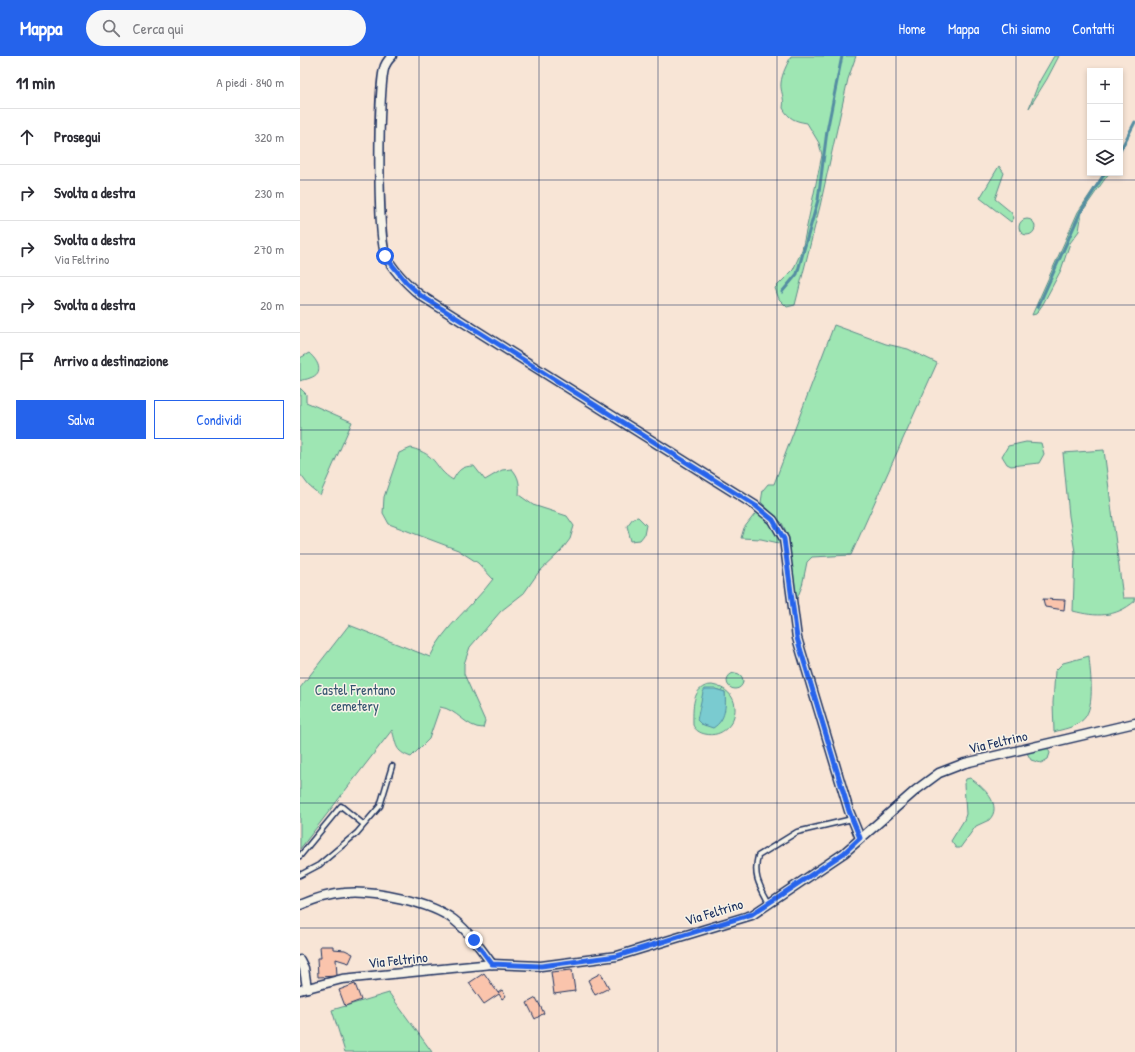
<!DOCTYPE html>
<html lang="it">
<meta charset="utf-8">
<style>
body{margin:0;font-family:"Patrick Hand",sans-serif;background:#f7f7f7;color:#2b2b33}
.controls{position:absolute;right:12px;top:12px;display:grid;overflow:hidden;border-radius:0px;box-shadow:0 2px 6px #0003}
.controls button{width:36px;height:36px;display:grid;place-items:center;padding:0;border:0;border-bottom:1px solid #e1e1e2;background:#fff;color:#2b2b33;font:20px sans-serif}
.stop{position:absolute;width:12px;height:12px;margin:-9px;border:3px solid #2563eb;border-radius:50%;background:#fff}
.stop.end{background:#2563eb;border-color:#fff;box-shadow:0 1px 4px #0008}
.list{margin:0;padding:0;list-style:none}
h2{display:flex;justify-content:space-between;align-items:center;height:52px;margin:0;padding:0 16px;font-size:17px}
h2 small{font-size:13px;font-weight:400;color:#7c7c81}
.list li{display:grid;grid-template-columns:26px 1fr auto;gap:12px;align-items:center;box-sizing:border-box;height:56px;padding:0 16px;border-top:1px solid #e1e1e2}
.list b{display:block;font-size:15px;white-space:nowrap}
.list p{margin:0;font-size:13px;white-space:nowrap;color:#7c7c81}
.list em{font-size:13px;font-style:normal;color:#7c7c81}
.actions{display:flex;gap:8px;padding:12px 16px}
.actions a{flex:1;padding:9px 0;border:1px solid #2563eb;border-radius:0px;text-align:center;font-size:14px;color:#2563eb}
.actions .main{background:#2563eb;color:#fff}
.icon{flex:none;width:22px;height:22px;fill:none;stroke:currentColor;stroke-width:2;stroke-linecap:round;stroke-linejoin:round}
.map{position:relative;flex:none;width:835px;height:996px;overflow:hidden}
header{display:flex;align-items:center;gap:24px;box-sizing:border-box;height:56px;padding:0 20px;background:#2563eb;color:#fff}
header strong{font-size:19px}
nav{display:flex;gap:22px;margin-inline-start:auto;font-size:14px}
.search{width:280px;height:36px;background:#f7f7f7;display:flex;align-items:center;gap:10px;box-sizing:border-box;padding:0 14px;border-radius:22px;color:#7c7c81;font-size:15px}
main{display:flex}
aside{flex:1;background:#fff}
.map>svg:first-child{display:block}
</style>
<header>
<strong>Mappa</strong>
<div class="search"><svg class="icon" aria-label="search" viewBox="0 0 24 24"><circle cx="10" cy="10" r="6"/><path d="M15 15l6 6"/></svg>Cerca qui</div>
<nav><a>Home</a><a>Mappa</a><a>Chi siamo</a><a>Contatti</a></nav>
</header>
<main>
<aside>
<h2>11 min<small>A piedi · 840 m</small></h2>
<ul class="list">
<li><svg class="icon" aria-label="ahead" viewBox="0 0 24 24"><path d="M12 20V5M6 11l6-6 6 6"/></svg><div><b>Prosegui</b></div><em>320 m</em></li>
<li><svg class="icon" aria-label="right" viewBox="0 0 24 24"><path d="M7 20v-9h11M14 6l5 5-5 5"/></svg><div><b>Svolta a destra</b></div><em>230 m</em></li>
<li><svg class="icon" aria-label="right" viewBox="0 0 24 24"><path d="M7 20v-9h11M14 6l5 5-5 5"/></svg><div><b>Svolta a destra</b><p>Via Feltrino</p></div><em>270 m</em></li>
<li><svg class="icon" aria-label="right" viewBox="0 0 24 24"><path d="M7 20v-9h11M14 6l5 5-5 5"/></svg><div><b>Svolta a destra</b></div><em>20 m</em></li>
<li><svg class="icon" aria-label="arrive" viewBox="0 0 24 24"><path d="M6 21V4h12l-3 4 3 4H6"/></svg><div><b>Arrivo a destinazione</b></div></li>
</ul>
<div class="actions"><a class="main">Salva</a><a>Condividi</a></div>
</aside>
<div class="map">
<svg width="835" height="996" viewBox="0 0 835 996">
<rect width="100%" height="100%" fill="#f8e5d6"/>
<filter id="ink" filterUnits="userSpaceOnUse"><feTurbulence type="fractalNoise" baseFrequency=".025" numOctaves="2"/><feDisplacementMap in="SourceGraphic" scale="8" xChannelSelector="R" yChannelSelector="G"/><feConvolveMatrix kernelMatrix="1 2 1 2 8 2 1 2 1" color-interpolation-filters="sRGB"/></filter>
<g filter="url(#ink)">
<!-- green -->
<g fill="#9ee6b3" stroke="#5c8a88" fill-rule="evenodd">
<path d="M491,0H556L548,23L520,150L495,249L487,251L479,243L475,232L493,214L502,194L522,99L519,87L507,67C495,65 489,63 483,52C485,40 480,36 481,27C482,17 487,9 491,0Z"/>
<polygon points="754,0 759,0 747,23 729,52 739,26"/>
<polygon points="699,110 704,117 695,143 711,156 714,162 711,166 680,142"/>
<polygon points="804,117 809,117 782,156 779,175 770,187 761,214 743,248 736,258 732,259 778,156"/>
<circle cx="727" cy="171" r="8"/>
<polygon points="534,269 586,288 608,293 637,307 551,499 512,501 507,506 502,530 494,550 489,482 482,467 461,446 463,434 468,428 474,428"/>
<path d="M9,297C18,305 25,317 10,322C6,324 3,323 0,325V302Z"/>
<polygon points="0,332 6,338 6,346 52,366 20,439 9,430 0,418"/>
<polygon points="726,386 741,387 744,398 739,407 711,410 707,408 702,400 708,390"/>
<path d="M111,392C139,399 133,412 153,424C158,414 162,410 174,410L185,424L202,414L212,413C219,421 220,428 219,439L233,449L267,460L274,470L270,483L261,495L238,517L224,537L201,555L170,591L164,608V618L185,665L183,672C166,672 157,653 140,651L129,683L111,701C94,695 97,689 92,674L0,793V632L49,569L130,601C144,570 173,550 193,523L178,507L158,494L89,468L83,457L84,441L99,397Z"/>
<path d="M804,394L823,542H835V545C815,562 796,561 773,555L775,496L769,460L763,397Z"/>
<polygon points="458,454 476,469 483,488 461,483 441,482 444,472"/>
<polygon points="338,461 346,469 344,479 340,484 331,485 327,470 333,462"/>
<path d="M789,600C790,617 797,656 780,666C773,672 763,673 754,676L753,647L755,615L763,607Z"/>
<circle cx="435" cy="625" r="8"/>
<path d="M412,629C451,636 435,685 405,678C400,677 395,674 393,669C393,654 391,629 412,629ZM415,633L425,636V649L406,670L398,664Z"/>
<polygon points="747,691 750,697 748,703 741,707 731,704 727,697"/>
<path d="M670,722C682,730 704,749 689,764L676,770L660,792H656L651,785L664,764L666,758L664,728L666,723Z"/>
<polygon points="89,937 132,996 45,996 32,954"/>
</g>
<!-- water -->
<path fill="#7acbd0" stroke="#548da2" d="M405,633H415L425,636C426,650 426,664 413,672L401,668L397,664L403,636Z"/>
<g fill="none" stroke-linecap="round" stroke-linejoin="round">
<!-- stream -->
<g stroke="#548da2" stroke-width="3">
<polyline points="820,95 835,66"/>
<polyline points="482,236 497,218 518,144 527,75 542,0"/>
<polyline points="738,251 781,155 805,117"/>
</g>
</g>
<!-- building -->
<g fill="#fac4ac" stroke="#1b2f5e">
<polygon points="743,543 765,544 764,554 745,551"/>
<polygon points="20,890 33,890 33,893 45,894 53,898 49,907 36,903 37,920 18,921 17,902 21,902"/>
<polygon points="272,914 275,935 254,938 251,916"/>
<polygon points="184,917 198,937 202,934 206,940 202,943 199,938 184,948 169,927"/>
<polygon points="301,917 309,932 295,939 288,924"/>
<polygon points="55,928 61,944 45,950 39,934"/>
<polygon points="236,942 244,957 235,963 227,947"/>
</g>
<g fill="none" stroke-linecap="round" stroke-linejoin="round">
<defs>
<g id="lane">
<polyline points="0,800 41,750 63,768"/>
<polyline points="0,819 19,809 57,777 80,750 92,710"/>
<path d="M469,847C459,829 453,820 458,800L497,776L552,763"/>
</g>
<g id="street">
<path d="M92,0C89,3 85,8 84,13C78,36 77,181 86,200C94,216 107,228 120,239L456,450L473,464L484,483L497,582L549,755L560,782"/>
<path d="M0,849C14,843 29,838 44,837C73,834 131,846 154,864C169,876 181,893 192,908"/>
<polyline points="0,904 4,912 7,932"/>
<polyline points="0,934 42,923 192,908 241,910 317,900 452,859 544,797 616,734 639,717 665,707 835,667"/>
</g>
</defs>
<!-- lane casing -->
<use href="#lane" stroke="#1b2f5e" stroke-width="7"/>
<!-- street casing -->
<use href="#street" stroke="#1b2f5e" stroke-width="11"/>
<!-- lane -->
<use href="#lane" stroke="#f7f3e8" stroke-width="4"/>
<!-- street -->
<use href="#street" stroke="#f7f3e8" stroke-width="8"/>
</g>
</g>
<g fill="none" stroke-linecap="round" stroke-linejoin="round" filter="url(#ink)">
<!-- route -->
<polyline stroke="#2563eb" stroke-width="5" points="85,200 106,226 120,239 456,450 473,464 484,483 497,582 549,755 560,782 544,797 452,858 317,900 241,910 192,908 174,884"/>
</g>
<!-- grid -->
<path fill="none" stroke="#1b2f5e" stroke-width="1" stroke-opacity="0.55" d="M119,0V996M239,0V996M358,0V996M477,0V996M596,0V996M716,0V996M0,124H835M0,249H835M0,374H835M0,498H835M0,622H835M0,747H835M0,872H835"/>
<g text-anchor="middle" stroke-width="3" stroke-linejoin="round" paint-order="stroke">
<!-- park labels -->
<g font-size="14" fill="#35546f" stroke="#f7f3e8">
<text x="55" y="639">Castel Frentano<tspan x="55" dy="16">cemetery</tspan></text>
</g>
<!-- street labels -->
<g font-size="14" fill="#1b2f5e" stroke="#f7f3e8">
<text transform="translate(698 686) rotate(-13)" y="5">Via Feltrino</text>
<text transform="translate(414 856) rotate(-17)" y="5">Via Feltrino</text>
<text transform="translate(98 904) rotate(-6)" y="5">Via Feltrino</text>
</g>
</g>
</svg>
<div class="controls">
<button>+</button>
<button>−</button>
<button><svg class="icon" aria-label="layers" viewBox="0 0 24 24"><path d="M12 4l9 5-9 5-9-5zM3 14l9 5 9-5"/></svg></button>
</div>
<div class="stop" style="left:85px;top:200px"></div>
<div class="stop end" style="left:174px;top:884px"></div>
</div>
</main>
